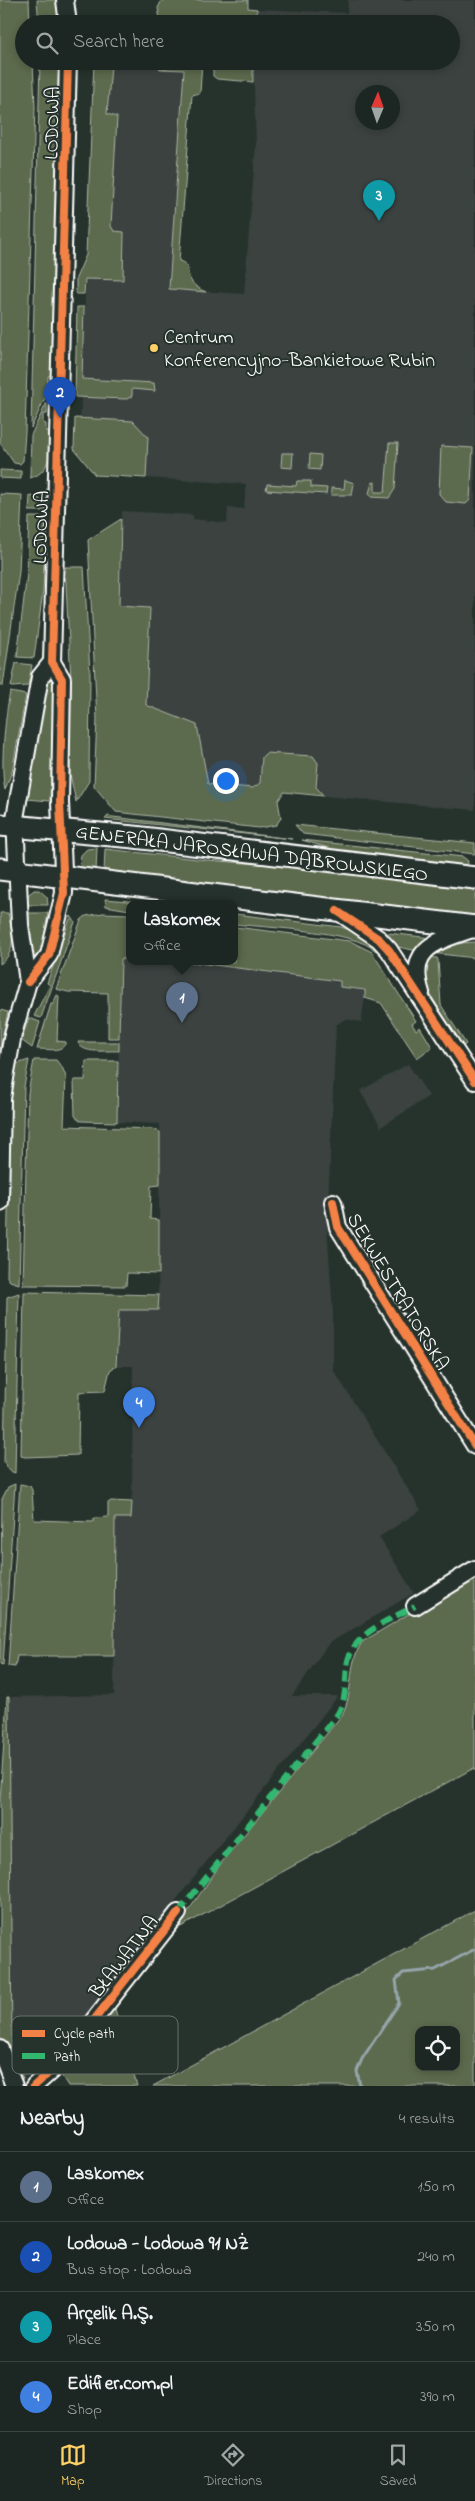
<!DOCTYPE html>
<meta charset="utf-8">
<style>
body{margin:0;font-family:"Indie Flower",sans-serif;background:#252e2a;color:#f1f3f6}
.controls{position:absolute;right:15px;bottom:15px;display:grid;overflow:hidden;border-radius:10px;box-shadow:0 2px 8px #0003}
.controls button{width:45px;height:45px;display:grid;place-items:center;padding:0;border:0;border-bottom:1px solid #3a4340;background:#1c2622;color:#f1f3f6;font:25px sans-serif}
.compass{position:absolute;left:355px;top:85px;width:45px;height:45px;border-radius:50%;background:#1c2622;box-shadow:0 2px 8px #0003;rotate:2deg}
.you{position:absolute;left:225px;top:780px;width:18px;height:18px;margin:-12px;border:4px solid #fff;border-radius:50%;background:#1a73e8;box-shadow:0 0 0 8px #1a73e833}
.badge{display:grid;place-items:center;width:32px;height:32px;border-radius:50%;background:#ffd166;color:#fff;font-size:16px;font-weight:700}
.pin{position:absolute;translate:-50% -41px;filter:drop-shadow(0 1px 2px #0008)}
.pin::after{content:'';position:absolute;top:26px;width:18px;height:15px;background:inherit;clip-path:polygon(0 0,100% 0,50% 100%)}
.popup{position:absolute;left:126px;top:900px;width:112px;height:65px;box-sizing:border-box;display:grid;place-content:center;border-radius:10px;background:#1c2622;filter:drop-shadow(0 1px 4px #0005);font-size:16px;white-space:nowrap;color:#a0a5a5}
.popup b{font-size:19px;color:#f1f3f6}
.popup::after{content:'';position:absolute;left:50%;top:100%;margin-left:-10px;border:10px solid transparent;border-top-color:#1c2622}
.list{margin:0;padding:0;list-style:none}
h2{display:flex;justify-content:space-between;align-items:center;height:65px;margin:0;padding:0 20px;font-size:21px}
h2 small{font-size:16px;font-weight:400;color:#a0a5a5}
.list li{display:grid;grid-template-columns:32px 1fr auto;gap:15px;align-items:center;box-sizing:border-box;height:70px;padding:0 20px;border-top:1px solid #3a4340}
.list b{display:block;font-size:19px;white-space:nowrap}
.list p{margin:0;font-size:16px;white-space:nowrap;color:#a0a5a5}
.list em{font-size:16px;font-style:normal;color:#a0a5a5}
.icon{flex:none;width:28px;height:28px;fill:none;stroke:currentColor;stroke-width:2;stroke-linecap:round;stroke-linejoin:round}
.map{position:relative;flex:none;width:475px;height:2086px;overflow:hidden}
.search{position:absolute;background:#1c2622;box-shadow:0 2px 8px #0003;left:15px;right:15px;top:15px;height:55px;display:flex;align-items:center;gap:12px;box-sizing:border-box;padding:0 18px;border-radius:28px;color:#a0a5a5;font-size:19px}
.sheet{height:345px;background:#1c2622}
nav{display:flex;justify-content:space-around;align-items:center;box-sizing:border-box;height:70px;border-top:1px solid #3a4340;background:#1c2622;font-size:14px;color:#a0a5a5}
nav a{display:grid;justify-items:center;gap:2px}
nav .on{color:#ffd166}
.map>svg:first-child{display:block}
</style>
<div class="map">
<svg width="475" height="2086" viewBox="0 0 475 2086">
<rect width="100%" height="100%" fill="#26332d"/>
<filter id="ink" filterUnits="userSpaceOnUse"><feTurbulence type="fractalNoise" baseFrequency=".02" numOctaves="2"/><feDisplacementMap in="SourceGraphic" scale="10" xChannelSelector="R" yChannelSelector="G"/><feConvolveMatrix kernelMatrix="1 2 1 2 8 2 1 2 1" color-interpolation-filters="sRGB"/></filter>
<g filter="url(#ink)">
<!-- built -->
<g fill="#3a4241" fill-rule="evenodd">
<path d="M348,0H475V810L324,796L316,787L318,763L262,757L260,783L253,788L208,784L197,725L146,705L150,608L119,606L122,511L193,515V519L227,523L228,508L244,509L246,484L95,475L79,455L94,61H184L169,289L244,294L256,144L253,61H451V24H256L257,9L347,13ZM362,92H392V122H362Z"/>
<polygon points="121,958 129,959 130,962 190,962 340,981 340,987 366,991 361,1022 345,1019 336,1025 327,1226 333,1313 333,1369 421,1510 379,1537 414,1593 329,1643 292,1696 338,1696 57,2050 23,2079 12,2048 9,1697 114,1695 115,1518 131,1518 132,1491 133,1366 116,1366 119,1310 158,1310 160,1124 117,1122"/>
<polygon points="408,1064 429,1096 381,1127 360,1091"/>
</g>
<!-- green -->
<g fill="#5c6b4e" stroke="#aeb5a6" fill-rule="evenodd">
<polygon points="0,0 29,0 30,24 24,24 24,61 33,61 35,107 25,432 23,461 20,464 14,463 0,443"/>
<polygon points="37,0 57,0 59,24 39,24"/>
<polygon points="162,0 248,0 248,8 257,9 256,24 161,24 158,8"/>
<polygon points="40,61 59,61 60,80 52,376 48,376 47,394 31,428"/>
<polygon points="94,61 144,61 142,67 111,66 107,114 117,117 111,226 114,231 124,232 123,280 85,279 84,294 76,294 76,278 86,255"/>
<path d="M157,61H202L200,93L192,95L179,261C195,265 179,281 206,292L169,289L184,70L160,69Z"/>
<polygon points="213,61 253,61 253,82 217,79 213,76"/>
<polygon points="77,307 84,307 82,379 154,383 155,391 132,389 132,396 127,399 75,397"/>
<path d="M47,402V414H43V423L46,424V431H50C50,450 52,472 30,478L31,435Z"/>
<polygon points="75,418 133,421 148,437 146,478 95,475 74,449"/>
<polygon points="389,443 398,443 395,489 389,498 371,497 369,493 372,483 375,482 375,492 385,492"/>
<polygon points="441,446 473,448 470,500 466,504 446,502 439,494"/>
<polygon points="282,453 293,453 292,468 281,467"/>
<polygon points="310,454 321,455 320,470 309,469"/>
<polygon points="0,470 21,471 21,479 0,478"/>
<polygon points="345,480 354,483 352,495 331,495 331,488 344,489"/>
<polygon points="297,481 311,481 311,487 327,488 326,494 266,490 267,484 296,486"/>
<polygon points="0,494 22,495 19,572 3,686 0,686"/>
<path d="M30,496C40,497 43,501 47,511H29Z"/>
<polygon points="29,517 46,517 43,591 34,658 17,657 27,573"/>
<polygon points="121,519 119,606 150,608 146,705 197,725 208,784 253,788 260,783 262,757 266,753 313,756 318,763 316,787 324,796 284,792 278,801 281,818 276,825 259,828 116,812 94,786 97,719 88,540"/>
<polygon points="65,567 84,567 90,674 89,781 76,802 70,774 71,680"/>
<polygon points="16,663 32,665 28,686 11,687"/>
<polygon points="52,677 54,679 50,801 27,799 48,679"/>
<path d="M10,692L26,695L12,771L5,790C0,769 5,717 10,692Z"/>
<polygon points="108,816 113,817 292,839 105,819"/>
<polygon points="295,825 475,843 475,854 303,834"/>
<polygon points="302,840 463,857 468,861 467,867 335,850"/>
<polygon points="97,848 96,872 84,870 80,865 81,855 87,849"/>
<polygon points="105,849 206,860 298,867 475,887 475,917 104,873"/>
<polygon points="39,890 47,897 48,905 26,905 28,895 34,890"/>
<polygon points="105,899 139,902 139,904 130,904 129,910 106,906"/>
<path d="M0,913H8C12,932 18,951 0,964Z"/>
<polygon points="27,913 48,913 42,950 34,962"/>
<polygon points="103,913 129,914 129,959 121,959 119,1038 108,1038 108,993 68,992 56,989 81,920 86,916"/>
<path d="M235,914L341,927L356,932L381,950L376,951C354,930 267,928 235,924Z"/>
<polygon points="71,916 75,922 41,1018 34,1016 50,985 47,983"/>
<polygon points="235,927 350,941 372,952 416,1021 412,1024 416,1030 420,1027 432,1047 417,1058 381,1003 365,998 365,990 340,987 340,981 190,962 234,962"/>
<polygon points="379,932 432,938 418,951 393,946"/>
<polygon points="475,942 475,958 431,953 449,944"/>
<polygon points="428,957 437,958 438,960 441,1005 466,1044 461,1048 428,990 424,978"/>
<path d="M57,995L59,996L57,1041L66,1042C62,1053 48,1049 37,1049L51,1004H53Z"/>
<polygon points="0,1010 8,1012 0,1049"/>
<polygon points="29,1018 40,1022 32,1048 21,1040"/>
<path d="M78,1042H119V1051C107,1050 82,1055 78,1042Z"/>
<polygon points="29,1060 24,1087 19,1284 10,1281 7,1277 10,1088 16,1064"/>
<polygon points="34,1060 56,1060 63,1069 66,1077 64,1126 152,1129 160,1132 160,1185 151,1186 150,1219 159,1220 159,1274 127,1273 126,1286 23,1285 28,1093"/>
<polygon points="86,1061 118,1061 117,1122 81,1121 75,1116 74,1080 85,1080"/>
<polygon points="24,1292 159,1295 158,1310 119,1310 116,1366 110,1370 105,1391 79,1392 78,1455 25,1457 21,1456"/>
<polygon points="19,1293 15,1473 10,1471 4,1462 7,1297"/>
<polygon points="15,1484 3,1665 0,1664 2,1499 8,1487"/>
<polygon points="20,1484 30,1486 32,1490 34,1520 93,1522 94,1518 108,1517 108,1503 111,1501 132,1502 131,1518 115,1518 114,1656 17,1656 15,1667 8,1666"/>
<path d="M475,1574V1770L474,1768L175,1930L222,1862L342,1715C355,1690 346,1668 362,1642Z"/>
<polygon points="7,1697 9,1697 12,2048 23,2079 16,2076 0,2037 0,1800"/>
<path d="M475,1910V2086H153ZM419,2030H456V2067H419Z"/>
<polygon points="113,2002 137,2086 68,2086 58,2070"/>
</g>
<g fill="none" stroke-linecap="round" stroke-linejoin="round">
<!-- stream -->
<polyline stroke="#95a5ac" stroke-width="3" points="360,2086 357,2071 362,2059 399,2003 396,1980 403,1973 435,1970 475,1949"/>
<defs>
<g id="minor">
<polyline points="65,0 68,24"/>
<polyline points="339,912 379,939 389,950 475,1081"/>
<polyline points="28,982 49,955 64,893 60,802 62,679 52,662 68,61"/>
<path d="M421,993C406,946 439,941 475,928"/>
<polyline points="0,1202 2,1099 6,1072 13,1034 28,982 20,925 15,818 40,677 52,662"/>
<polyline points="333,1202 338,1227 475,1446"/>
<polyline points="415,1606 475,1569"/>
<polyline points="0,2049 14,2086"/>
<polyline points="34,2086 61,2062 178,1913"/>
</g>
<g id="major">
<polyline points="0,825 134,837 475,878"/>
<polyline points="0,869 475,927"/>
</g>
</defs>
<!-- minor casing -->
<use href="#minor" stroke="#fff" stroke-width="20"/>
<!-- major casing -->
<use href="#major" stroke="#fff" stroke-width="25"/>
<!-- minor -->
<use href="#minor" stroke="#26332d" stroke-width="16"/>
<!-- major -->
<use href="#major" stroke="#26332d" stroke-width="21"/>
<!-- quiet -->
<path stroke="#33b770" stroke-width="6" stroke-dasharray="12 6" stroke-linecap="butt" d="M178,1913L337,1715C347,1699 345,1684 347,1666C351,1633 390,1620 415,1606"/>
<defs>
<g id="cycleway">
<polyline points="337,911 379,939 389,950 475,1081"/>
<polyline points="28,982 49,955 64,893 60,802 62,679 52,662 68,61"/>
<polyline points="333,1202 338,1227 475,1446"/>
<polyline points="34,2086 61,2062 178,1913"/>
</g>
</defs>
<!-- cycleway casing -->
<use href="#cycleway" stroke="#26332d" stroke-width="11"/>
<!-- cycleway -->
<use href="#cycleway" stroke="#f48246" stroke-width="8"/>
</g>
</g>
<!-- markers -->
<circle fill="#ffd166" stroke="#26332d" stroke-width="2" cx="154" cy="348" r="5"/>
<g text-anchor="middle" stroke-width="4" stroke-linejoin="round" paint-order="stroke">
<!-- street labels -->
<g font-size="20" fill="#fff" stroke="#26332d">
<text transform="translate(51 123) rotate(-89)" y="7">LODOWA</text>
<text transform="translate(40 527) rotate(-88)" y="7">LODOWA</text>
<text transform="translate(252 852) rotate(7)" y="7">GENERAŁA JAROSŁAWA DĄBROWSKIEGO</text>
<text transform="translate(399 1291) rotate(59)" y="7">SEKWESTRATORSKA</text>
<text transform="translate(123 1956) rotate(-52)" y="7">BŁAWATNA</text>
</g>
<!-- poi labels -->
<g font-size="20" fill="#fff" stroke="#26332d" text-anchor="start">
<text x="164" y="343">Centrum<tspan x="164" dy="23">Konferencyjno-Bankietowe Rubin</tspan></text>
</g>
</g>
<!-- legend -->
<rect x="12" y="2016" width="166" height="58" rx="8" fill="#26332d" stroke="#67706c" stroke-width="1"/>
<rect x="22" y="2030" width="23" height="7" fill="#f48246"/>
<rect x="22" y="2053" width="23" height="6" fill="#33b770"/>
<g font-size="14" fill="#fff">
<text x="54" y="2038">Cycle path</text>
<text x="54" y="2061">Path</text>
</g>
</svg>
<div class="controls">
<button><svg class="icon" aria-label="locate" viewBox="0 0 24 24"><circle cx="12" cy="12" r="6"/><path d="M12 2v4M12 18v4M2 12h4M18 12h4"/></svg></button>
</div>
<svg class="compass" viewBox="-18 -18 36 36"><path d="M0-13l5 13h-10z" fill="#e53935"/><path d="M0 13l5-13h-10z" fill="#a0a5a5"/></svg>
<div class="you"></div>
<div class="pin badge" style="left:182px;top:1023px;background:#5c6f8a">1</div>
<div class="popup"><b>Laskomex</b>Office</div>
<div class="pin badge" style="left:60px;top:418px;background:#1a4fb4">2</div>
<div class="pin badge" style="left:379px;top:221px;background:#0f9aa8">3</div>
<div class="pin badge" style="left:139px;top:1428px;background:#3f7fe0">4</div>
<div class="search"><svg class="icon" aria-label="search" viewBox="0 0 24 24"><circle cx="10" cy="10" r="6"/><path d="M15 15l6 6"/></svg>Search here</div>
</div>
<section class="sheet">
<h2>Nearby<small>4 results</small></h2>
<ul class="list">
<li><span class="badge" style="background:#5c6f8a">1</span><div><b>Laskomex</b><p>Office</p></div><em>150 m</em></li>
<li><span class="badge" style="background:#1a4fb4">2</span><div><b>Lodowa - Lodowa 91 NŻ</b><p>Bus stop · Lodowa</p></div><em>240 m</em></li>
<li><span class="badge" style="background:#0f9aa8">3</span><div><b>Arçelik A.Ş.</b><p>Place</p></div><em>350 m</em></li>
<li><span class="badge" style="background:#3f7fe0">4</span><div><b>Edifier.com.pl</b><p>Shop</p></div><em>390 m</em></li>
</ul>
</section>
<nav>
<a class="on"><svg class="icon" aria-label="map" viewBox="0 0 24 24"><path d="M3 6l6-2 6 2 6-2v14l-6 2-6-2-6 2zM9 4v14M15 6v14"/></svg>Map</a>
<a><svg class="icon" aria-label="directions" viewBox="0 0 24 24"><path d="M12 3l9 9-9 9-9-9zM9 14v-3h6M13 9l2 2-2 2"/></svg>Directions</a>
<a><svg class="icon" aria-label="saved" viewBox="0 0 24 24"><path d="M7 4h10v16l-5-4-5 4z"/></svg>Saved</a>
</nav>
